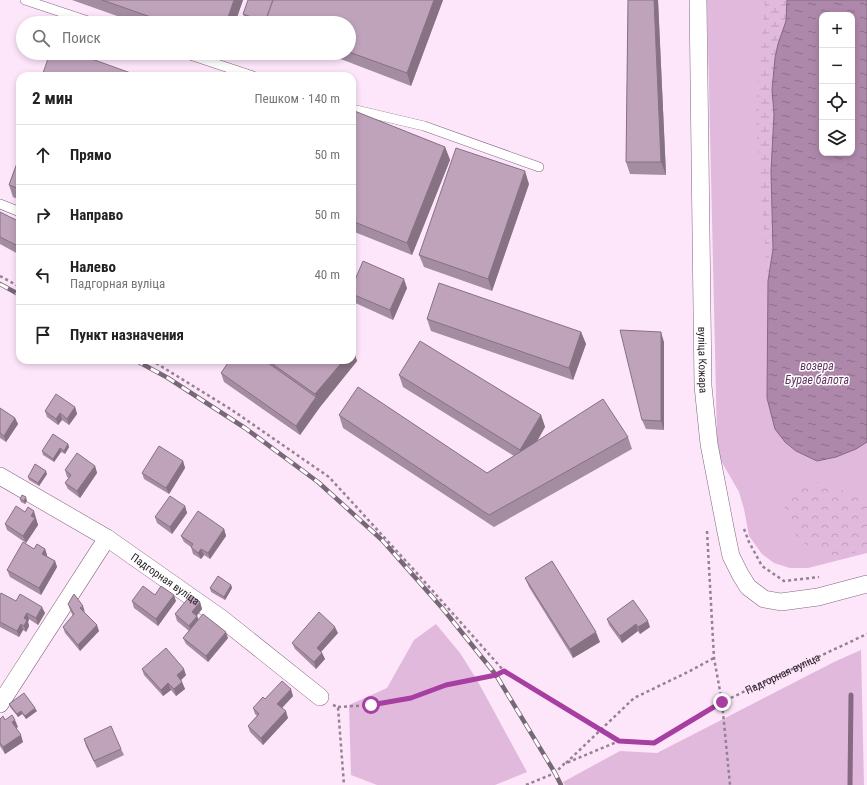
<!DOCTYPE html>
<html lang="ru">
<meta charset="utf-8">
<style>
body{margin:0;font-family:"Roboto Condensed",sans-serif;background:#f2f2f2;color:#222}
.controls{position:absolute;right:12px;top:12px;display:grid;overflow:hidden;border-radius:8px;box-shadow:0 2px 6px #0003}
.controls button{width:36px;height:36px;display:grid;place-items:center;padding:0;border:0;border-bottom:1px solid #e0e0e0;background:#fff;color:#222;font:20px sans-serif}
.stop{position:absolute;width:12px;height:12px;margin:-9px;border:3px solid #a73ea1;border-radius:50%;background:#fff}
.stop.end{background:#a73ea1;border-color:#fff;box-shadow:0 1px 4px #0008}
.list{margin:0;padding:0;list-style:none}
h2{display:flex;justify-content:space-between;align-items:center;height:52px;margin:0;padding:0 16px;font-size:17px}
h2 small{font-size:13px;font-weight:400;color:#767676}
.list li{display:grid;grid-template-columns:26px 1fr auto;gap:12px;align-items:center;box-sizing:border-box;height:60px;padding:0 16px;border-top:1px solid #e0e0e0}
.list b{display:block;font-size:15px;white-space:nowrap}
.list p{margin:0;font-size:13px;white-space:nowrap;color:#767676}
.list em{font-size:13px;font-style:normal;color:#767676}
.icon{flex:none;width:22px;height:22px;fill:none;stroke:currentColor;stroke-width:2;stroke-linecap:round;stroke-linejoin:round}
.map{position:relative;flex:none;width:867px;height:785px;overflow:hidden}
.search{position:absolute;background:#fff;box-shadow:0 2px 6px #0003;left:16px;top:16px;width:340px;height:44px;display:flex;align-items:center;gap:10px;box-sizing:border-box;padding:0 14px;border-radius:22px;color:#767676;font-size:15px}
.panel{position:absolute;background:#fff;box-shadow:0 2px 6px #0003;left:16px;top:72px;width:340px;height:292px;border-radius:12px}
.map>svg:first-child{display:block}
</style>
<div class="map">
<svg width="867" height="785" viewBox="0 0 867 785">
<defs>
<pattern id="forest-crowns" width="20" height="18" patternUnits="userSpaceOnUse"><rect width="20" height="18" fill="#e1b9dc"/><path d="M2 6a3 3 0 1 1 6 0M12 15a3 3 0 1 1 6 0" fill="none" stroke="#c19ebd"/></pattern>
<pattern id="wetland-marsh" width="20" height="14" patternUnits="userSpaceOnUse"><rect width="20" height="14" fill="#e1b9dc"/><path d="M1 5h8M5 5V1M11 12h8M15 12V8" fill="none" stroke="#c19ebd"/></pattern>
<pattern id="water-ripples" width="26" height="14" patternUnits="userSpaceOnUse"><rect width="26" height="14" fill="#ae88aa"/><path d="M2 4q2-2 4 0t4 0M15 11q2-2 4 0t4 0" fill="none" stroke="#8d6e8a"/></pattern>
</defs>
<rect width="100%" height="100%" fill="#fde5fa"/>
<!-- green -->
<g fill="#e1b9dc" fill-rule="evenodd">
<path d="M707,0H867V553L808,568H790L774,563L762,554L749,536L744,509L739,492L720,459L717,439ZM822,15H852V153H822Z"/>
<polygon points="436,624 460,653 477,680 527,772 495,785 377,785 351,775 349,705 387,688 414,640"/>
<polygon points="861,650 864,785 565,785 563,782 620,751 657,753 834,662"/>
</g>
<!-- forest -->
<path fill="url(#forest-crowns)" d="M817,482L833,485L856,498L867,499V548C858,552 850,555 840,555C795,558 754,491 817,482Z"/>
<!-- wetland -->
<polygon fill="url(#wetland-marsh)" points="765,0 804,0 817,461 796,451 785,442 775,429 767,398 768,281 757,144 756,106"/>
<!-- water -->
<path fill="url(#water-ripples)" stroke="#856882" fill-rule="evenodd" d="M787,0H867V442L856,449L836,457L817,461L796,451L785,442L775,429L767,398L768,281L773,249L771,171L774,114L772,90L775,58L778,44L786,21ZM822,15H852V153H822Z"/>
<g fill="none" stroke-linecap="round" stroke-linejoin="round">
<!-- stream -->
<polyline stroke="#856882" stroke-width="5" points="850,785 851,695"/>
<defs>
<g id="service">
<polyline points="25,0 94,23"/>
<polyline points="184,53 253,76"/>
<polyline points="352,109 424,126 539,167"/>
<polyline points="0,204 20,212"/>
</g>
<g id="minor">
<path id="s2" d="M698,0L703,386L709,444L726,532L731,556L740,574L748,587L764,599L781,602L818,597L867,584"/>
<path id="s3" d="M0,476L107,538L221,618L320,697"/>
<polyline points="0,704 107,538"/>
</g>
</defs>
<!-- service casing -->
<use href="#service" stroke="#81687e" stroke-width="10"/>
<!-- minor casing -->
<use href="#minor" stroke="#81687e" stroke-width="18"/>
<!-- path -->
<g stroke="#938291" stroke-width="2.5" stroke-dasharray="3 3" stroke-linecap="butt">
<polyline points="0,276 20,287"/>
<polyline points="151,360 232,410 329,477 415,571 504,671 619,741"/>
<polyline points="744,529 749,542 762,566 784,581 819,577"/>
<polyline points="707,531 714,658 722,702 730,785"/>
<polyline points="333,705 338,707 344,785"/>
<polyline points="338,707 371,705 411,698 446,685 496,675 504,671"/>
<polyline points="566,763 634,698 688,672 714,658"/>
<path id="s1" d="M526,785L555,773L564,764L619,741L654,743L722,702L867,634"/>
</g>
<!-- service -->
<use href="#service" stroke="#fff" stroke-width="9"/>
<!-- minor -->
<use href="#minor" stroke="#fff" stroke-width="17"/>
<defs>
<g id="rail">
<polyline points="0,284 20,295"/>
<polyline points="135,360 168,378 245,428 318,482 382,540 443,609 496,675 555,773 561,785"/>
</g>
</defs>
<!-- rail casing -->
<use href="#rail" stroke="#776876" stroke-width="4.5"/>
<!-- rail -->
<use href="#rail" stroke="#fff" stroke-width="3" stroke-dasharray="9" stroke-linecap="butt"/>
</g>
<!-- wall -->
<g fill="#a48ca1">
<polygon points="72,0 243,0 235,23 137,23"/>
<polygon points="443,0 411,86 325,53 349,53 349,23 246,23 243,14"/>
<polygon points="628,0 658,0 666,175 630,174 626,162"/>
<polygon points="352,110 445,147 450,160 412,255 352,231"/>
<polygon points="20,155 20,200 13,197 9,185"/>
<polygon points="529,184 492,291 424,267 419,255"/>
<polygon points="0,212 20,222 20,255 0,244"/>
<polygon points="352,287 407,288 393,320 353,302 352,300"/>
<polygon points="427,319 581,332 586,344 573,380 431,331"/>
<polygon points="664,342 664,430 646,429 642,420"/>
<polygon points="353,349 357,361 320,407 300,435 224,382 221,373 230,360 352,360"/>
<polygon points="399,375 541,415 545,427 537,442 628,437 632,449 494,527 343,428 339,415 487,473 514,456 403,387"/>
<polygon points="75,407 77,414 69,425 62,420 58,425 47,417 45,411"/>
<polygon points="0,408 15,418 18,424 6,442 0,438"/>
<polygon points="68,444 69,447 65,454 61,452 54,462 43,455 42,451"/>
<polygon points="183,461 185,468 169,494 144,479 142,473"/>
<polygon points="95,466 97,473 80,498 68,489 65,483 69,478 67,477 65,470"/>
<polygon points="47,474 39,486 29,480 28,477"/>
<polygon points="20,499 27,501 25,504 21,502"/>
<polygon points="185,506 187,513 172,534 157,523 155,517"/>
<polygon points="25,512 36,518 36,519 38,525 26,543 7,530 5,524"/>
<polygon points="224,529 226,536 210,559 204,555 201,559 193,554 191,547 184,542 181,536"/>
<polygon points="45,549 47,555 47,556 55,561 57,567 41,595 10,577 7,570"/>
<polygon points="525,578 600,642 573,658 529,587"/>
<polygon points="231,585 232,588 225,600 211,592 210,588"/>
<polygon points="0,595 16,601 45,613 38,625 29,619 28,622 29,626 26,632 23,630 19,637 0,627"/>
<polygon points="155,595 176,601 158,626 134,608 132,601"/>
<polygon points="200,602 202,609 197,616 199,620 228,638 208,662 186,644 183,638 189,631 177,621 175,614"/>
<polygon points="68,604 85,613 99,631 80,651 65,633 63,627 73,616 70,610"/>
<polygon points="607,619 650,627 640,634 638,631 622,643 609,625"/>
<polygon points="338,633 321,652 322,653 325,659 316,669 295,649 292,643"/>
<polygon points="142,669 186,675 181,680 185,689 176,696 171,690 163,696 144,675"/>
<polygon points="293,696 282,708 288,718 263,745 250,732 248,726 257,716 255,714 253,708 265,699"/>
<polygon points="9,704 37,711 26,719 22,714 18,717 10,707"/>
<polygon points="0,719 5,720 18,727 16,728 23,742 5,754 0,746"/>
<polygon points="84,739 121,749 124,755 97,768 86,746"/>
</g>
<!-- shaded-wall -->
<g fill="#867283">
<polygon points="234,0 243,0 235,23 226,23"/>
<polygon points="434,0 443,0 411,86 407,73"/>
<polygon points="654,0 658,0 666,175 661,162"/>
<polygon points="445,147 450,160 412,255 407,243"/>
<polygon points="525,171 529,184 492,291 488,279"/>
<polygon points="404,279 407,288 393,320 390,310"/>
<polygon points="581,332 586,344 573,380 569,368"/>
<polygon points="661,332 664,342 664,430 661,421"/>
<polygon points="353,349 357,361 320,407 315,394 344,360 352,360 352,350"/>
<polygon points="316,397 320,407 300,435 296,426"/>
<polygon points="75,407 77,414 69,425 67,419"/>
<polygon points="60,413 62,420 58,425 56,419"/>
<polygon points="541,415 545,427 524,462 520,450"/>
<polygon points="15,418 18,424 6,442 4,436"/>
<polygon points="68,444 69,447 65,454 64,451"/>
<polygon points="60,448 61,452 54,462 53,459"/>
<polygon points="183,461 185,468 169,494 166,488"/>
<polygon points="95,466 97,473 80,498 77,491"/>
<polygon points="46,471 47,474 39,486 38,483"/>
<polygon points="26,497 27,501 25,504 24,501"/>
<polygon points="185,506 187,513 172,534 170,527"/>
<polygon points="34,511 38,525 26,543 23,536 31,516"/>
<polygon points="224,529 226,536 210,559 208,553"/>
<polygon points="45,549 47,555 44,560 42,554"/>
<polygon points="201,549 204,555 201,559 198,553"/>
<polygon points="55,561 57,567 41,595 39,588"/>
<polygon points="231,585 232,588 225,600 224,597"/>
<polygon points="174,595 176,601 158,626 156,619"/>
<polygon points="200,602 202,609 194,618 192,612"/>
<polygon points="83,606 85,612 80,608"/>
<polygon points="42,607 45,613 38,625 36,618"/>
<polygon points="27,613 29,619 28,622 29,626 26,632 24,626 24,618"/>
<polygon points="197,616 199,622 191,632 189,626"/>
<polygon points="648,621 650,627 640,634 638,627"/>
<polygon points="21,624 23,630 19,637 17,631"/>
<polygon points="636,624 638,631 622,643 620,636"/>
<polygon points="97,625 99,631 80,651 78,645"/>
<polygon points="335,627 338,633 319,654 317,648"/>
<polygon points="226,632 228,638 208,662 206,656"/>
<polygon points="596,632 600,642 573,658 570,649"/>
<polygon points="322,653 325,659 316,669 314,662"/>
<polygon points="184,669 186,675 179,682 177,675"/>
<polygon points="182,682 185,689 176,696 174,689"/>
<polygon points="168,683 171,690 163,696 161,690"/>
<polygon points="291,689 293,696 280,710 277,704"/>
<polygon points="35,708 37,711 26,719 25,716"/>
<polygon points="21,711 22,714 18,717 17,714"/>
<polygon points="286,711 288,718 263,745 261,738"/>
<polygon points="15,720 18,727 14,729 12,722"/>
<polygon points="21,735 23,742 5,754 3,747"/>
</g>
<!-- building -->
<g fill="#bfa3bb" stroke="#867283">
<polygon points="102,0 234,0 226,23 168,23"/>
<polygon points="248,0 273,0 265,22 243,14"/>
<polygon points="273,0 434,0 407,73 349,52 349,23 273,23 266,20"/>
<polygon points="628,0 654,0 661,162 626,162"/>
<polygon points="50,53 75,53 139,76 42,76"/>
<polygon points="352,110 445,147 407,243 352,221"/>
<polygon points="456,148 525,171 488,279 419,255"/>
<polygon points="20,155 20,189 9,185"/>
<polygon points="0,212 20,222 20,247 0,237"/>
<polygon points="363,261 404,279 390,310 352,294 352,287"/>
<polygon points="439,283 581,332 569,368 427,319"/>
<polygon points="620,330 661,332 661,421 642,420"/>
<polygon points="420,341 541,415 520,450 399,375"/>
<polygon points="230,360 264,360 316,397 296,426 221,373"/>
<polygon points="267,360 344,360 315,394"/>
<polygon points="358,387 487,473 603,399 628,437 489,515 339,415"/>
<polygon points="56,394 75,407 67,419 60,413 56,419 45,411"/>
<polygon points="0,408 15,418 4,436 0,433"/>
<polygon points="53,434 68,444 64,451 60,448 53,459 42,451"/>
<polygon points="159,446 183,461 166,488 142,473"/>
<polygon points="77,453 95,466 77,491 65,483 71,475 65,470"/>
<polygon points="35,464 46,471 38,483 28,477"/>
<polygon points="22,495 26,497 24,501 20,499"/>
<polygon points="170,496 185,506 170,527 155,517"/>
<polygon points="16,506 25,512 28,507 34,511 31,516 35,518 23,536 5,524"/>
<polygon points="198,511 224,529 208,553 201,549 198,553 191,547 193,544 181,536"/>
<polygon points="23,542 34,549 37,544 45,549 42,554 55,561 39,588 7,570"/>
<polygon points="552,561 596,632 570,649 525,578"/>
<polygon points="218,576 231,585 224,597 210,588"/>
<polygon points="143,586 155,595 161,586 174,595 156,619 132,601"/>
<polygon points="1,593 16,601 20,594 42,607 36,618 27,613 24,618 27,620 24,626 21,624 17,631 0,622 0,595"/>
<polygon points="74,594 83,606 80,608 97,625 78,645 63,627 74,614 68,604"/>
<polygon points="191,595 200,602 192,612 197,616 189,626 175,614"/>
<polygon points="633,600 648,621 638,627 636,624 620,636 607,619"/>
<polygon points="319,612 335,627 317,648 322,653 314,662 292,643"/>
<polygon points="203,614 226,632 206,656 183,638"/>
<polygon points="166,648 184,669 177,675 182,682 174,689 168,683 161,690 142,669"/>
<polygon points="282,681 291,689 277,704 286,711 261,738 248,726 259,714 253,708 263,697 265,699"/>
<polygon points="24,693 35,708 25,716 21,711 17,714 9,704"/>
<polygon points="12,715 15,720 12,722 21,735 3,747 0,743 0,719 3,716 5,720"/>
<polygon points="111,726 121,749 94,761 84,739"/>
</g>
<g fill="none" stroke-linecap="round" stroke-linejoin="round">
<!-- route -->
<polyline stroke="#a73ea1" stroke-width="5" points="371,705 411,698 446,685 496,675 504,671 619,741 654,743 722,702"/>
</g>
<g text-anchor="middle" stroke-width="3" stroke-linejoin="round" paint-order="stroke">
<!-- street labels -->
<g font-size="11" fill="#261c25" stroke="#fff">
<text dy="4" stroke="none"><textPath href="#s2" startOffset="360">вуліца Кожара</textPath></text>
<text dy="4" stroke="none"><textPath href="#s3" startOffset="195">Падгорная вуліца</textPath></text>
<text dy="4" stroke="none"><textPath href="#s1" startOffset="285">Падгорная вуліца</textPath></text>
</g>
<!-- water labels -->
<g font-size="12" font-style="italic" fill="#643361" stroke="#fff">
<text x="817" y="370">возера<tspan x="817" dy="14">Бурае балота</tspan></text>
</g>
</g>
</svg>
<div class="controls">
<button>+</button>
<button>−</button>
<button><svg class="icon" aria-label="locate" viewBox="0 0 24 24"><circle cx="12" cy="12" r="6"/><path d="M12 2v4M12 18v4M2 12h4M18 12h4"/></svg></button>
<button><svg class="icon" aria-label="layers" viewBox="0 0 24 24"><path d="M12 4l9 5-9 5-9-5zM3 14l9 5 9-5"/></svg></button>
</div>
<div class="stop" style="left:371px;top:705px"></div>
<div class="stop end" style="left:722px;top:702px"></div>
<div class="search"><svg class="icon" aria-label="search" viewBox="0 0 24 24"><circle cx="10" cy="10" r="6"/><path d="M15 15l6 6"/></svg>Поиск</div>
<section class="panel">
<h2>2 мин<small>Пешком · 140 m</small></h2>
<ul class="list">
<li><svg class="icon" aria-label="ahead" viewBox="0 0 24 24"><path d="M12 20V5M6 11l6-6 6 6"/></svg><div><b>Прямо</b></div><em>50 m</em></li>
<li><svg class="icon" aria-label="right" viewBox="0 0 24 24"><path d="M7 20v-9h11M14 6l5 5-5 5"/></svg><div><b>Направо</b></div><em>50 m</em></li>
<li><svg class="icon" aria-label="left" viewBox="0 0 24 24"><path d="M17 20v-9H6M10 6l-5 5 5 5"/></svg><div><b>Налево</b><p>Падгорная вуліца</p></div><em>40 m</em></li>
<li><svg class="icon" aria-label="arrive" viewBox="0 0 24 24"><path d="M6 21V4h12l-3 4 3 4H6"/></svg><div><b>Пункт назначения</b></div></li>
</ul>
</section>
</div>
